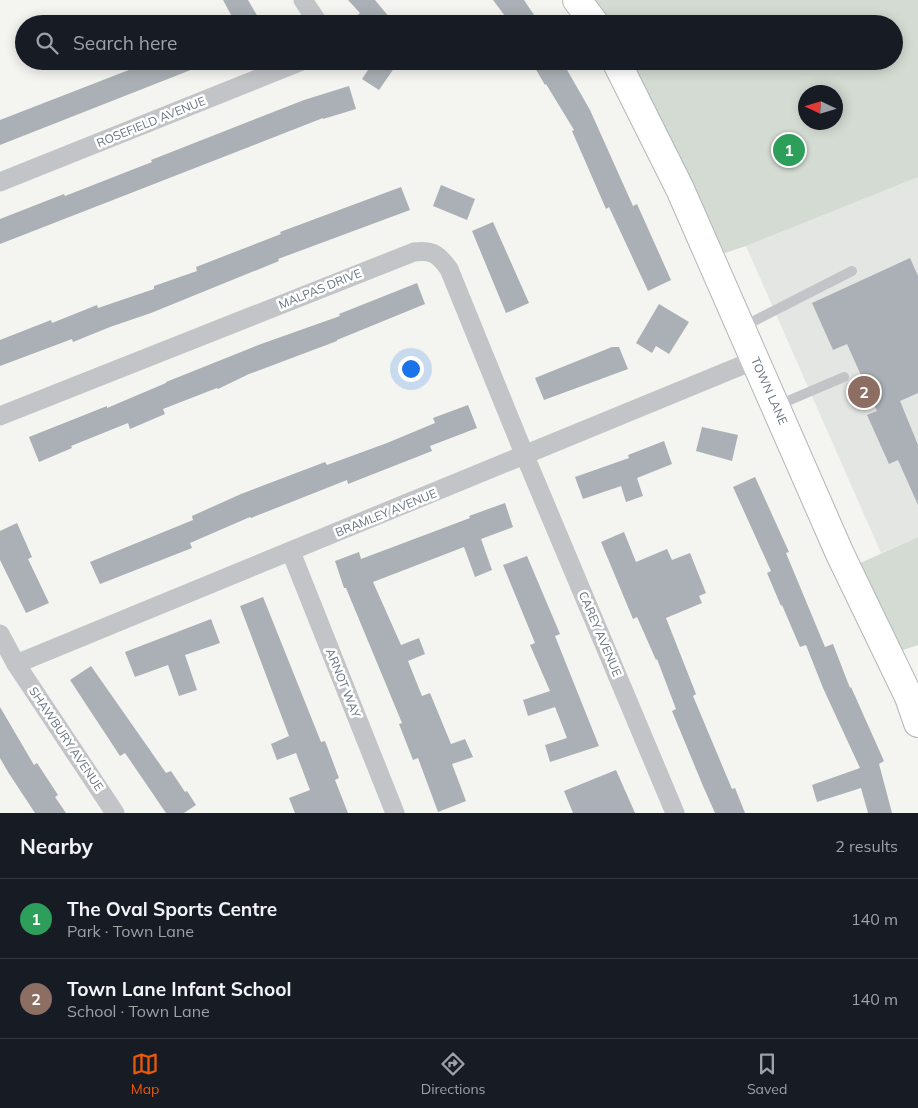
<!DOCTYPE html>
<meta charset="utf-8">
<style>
body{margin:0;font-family:Mulish,sans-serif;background:#20242c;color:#f1f3f6}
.compass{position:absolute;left:798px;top:85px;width:45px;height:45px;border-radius:50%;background:#171b24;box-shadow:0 2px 12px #0003;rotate:274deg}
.you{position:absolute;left:410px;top:368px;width:18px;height:18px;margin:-12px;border:4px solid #fff;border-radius:50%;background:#1a73e8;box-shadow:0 0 0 8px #1a73e833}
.badge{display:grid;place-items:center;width:32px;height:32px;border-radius:50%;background:#ea580c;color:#fff;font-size:16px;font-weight:700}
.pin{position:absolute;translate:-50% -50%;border:2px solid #fff;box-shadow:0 1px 5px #0006}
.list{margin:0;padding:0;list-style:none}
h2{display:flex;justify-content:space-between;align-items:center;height:65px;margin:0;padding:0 20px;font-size:21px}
h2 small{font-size:16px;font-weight:400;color:#9ea1a6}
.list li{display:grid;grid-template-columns:32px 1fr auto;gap:15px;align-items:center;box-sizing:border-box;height:80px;padding:0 20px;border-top:1px solid #363941}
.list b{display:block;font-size:19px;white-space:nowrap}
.list p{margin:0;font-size:16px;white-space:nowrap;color:#9ea1a6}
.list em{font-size:16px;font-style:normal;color:#9ea1a6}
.icon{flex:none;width:28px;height:28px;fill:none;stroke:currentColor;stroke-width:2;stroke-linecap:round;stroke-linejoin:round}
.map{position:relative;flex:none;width:918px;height:813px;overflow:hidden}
.search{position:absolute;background:#171b24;box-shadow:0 2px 12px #0003;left:15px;right:15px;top:15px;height:55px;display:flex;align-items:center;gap:12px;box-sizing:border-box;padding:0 18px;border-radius:28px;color:#9ea1a6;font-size:19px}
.sheet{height:225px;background:#171b24}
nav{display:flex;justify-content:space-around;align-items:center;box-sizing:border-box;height:70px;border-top:1px solid #363941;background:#171b24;font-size:14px;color:#9ea1a6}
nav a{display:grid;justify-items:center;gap:2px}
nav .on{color:#ea580c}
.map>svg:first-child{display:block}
</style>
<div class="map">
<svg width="918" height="813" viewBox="0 0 918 813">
<rect width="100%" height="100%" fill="#f4f4f0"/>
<!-- built -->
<polygon fill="#e4e6e4" points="918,174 918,537 881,553 746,246"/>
<!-- green -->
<g fill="#d4dbd2" fill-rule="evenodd">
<path d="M577,0H918V177L746,246L710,258L616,61H894V24H595ZM806,92H836V122H806Z"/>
<polygon points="918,537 918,645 888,655 847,569"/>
</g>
<!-- building -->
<g fill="#abb0b6">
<polygon points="223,0 248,0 262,24 236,24"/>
<polygon points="348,0 375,0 395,24 348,24 360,13"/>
<polygon points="493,0 524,0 540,24 511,24"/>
<polygon points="152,61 211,62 0,145 0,120"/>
<polygon points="374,61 399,61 379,90 362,79"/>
<polygon points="531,61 562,61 590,110 633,206 637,204 671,280 648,291 609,207 606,209 572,131 574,130 546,84 545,85"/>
<polygon points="349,86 356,109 323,119 323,118 0,244 0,219 64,194 65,196 152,162 151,160 304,100"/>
<polygon points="441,185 475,199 467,220 433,206"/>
<polygon points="401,187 410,210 278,259 279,261 151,313 110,327 73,342 72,339 0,366 0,340 51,320 52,323 97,305 98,308 154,289 154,286 197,271 196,267 281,234 280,232"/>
<polygon points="493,222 529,303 506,313 472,231"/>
<polygon points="910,258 918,276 918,393 900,401 918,445 918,505 898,460 889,464 867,415 877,411 847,344 833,350 812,303"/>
<polygon points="417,283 425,304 337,340 337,341 249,374 218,389 217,388 163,409 165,414 130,429 128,423 71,446 72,448 39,462 29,437 107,406 107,408 166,383 166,382 261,344 340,316 339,314"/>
<polygon points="659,304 689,322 669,354 656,346 652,353 636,343"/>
<polygon points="612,347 619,347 628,369 544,400 535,378"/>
<polygon points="468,405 477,428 430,446 432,451 348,484 347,480 251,518 250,517 190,543 192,548 100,584 90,562 193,520 192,516 241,494 325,462 327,465 387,443 435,423 433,418"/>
<polygon points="702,427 738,435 732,461 696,451"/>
<polygon points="664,441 672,464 637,478 643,496 626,502 621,486 583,499 575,477 629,458 628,455"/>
<polygon points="755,477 789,552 786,553 825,647 833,644 850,688 851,687 884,761 879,764 892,813 868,813 861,788 817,802 812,785 860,768 823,688 806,645 800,647 782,605 781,606 767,573 771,571 733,487"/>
<polygon points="505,503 513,527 481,539 492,570 475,577 464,547 373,582 401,645 419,638 425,654 408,661 422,696 430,693 451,744 465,739 473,757 452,764 466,801 438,812 418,758 413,760 399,724 402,723 346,588 344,588 335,561 359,552 361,559 470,518 469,516"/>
<polygon points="17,523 32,557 28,559 49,603 26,613 0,560 0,531"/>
<polygon points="624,532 636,562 667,549 672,560 690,553 706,593 699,596 702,603 666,618 696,694 693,696 732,789 735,788 745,813 715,813 703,786 672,711 676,709 657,659 656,660 637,617 633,619 601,542"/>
<polygon points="527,556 560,634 555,636 599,746 550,762 545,745 567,738 555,707 528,716 523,700 550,691 530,645 535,643 503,565"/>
<polygon points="263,597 321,742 325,741 339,778 335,780 348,813 295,813 289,798 310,790 296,753 277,760 271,744 289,736 240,606"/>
<polygon points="211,619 220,643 185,655 197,690 179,696 168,665 135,677 125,652"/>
<polygon points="91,666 166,773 171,771 185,792 187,791 196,805 184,813 166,813 125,753 120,756 70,680"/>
<polygon points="0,707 34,765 37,763 58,795 55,797 66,813 35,813 8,772 0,758"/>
<polygon points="616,770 635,813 573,813 564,791"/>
</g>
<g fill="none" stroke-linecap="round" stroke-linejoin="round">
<defs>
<g id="secondary">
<polyline points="577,0 595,24"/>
<polyline points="616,61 680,189 840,554 909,697 918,723"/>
</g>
</defs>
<!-- secondary casing -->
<use href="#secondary" stroke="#b2b6ba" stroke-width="30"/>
<!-- service -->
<g stroke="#c2c4c8" stroke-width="10">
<polyline points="742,327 852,271"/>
<polyline points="776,406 844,377"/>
</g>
<!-- minor -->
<g stroke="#c2c4c8" stroke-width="19">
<polyline points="303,0 319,24"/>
<polyline points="0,182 302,61"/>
<path d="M0,416L414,252C433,250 438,254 449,269L525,456L675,813"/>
<polyline points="291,552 395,813"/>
<polyline points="0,634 16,664 115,813"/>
<polyline points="16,664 755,360"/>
</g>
<!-- secondary -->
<use href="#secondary" stroke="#fff" stroke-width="28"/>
</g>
<g text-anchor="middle" stroke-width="5" stroke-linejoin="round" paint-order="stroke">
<!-- street labels -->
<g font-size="12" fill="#65717f" stroke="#fff">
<text transform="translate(151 122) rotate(-22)" y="4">ROSEFIELD AVENUE</text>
<text transform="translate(320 289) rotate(-22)" y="4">MALPAS DRIVE</text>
<text transform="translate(769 391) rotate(66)" y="4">TOWN LANE</text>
<text transform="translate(386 513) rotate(-22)" y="4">BRAMLEY AVENUE</text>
<text transform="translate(600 634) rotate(67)" y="4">CAREY AVENUE</text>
<text transform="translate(343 683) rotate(68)" y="4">ARNOT WAY</text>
<text transform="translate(66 739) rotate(56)" y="4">SHAWBURY AVENUE</text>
</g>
</g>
</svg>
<svg class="compass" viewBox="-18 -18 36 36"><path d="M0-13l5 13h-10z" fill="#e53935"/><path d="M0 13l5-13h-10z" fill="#9ea1a6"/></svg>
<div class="you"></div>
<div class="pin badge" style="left:789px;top:150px;background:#2e9e5b">1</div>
<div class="pin badge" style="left:864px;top:392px;background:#8d6e63">2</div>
<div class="search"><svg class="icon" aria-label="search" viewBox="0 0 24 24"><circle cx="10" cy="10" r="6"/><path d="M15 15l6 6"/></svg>Search here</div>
</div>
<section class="sheet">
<h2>Nearby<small>2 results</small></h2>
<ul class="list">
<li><span class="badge" style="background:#2e9e5b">1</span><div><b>The Oval Sports Centre</b><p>Park · Town Lane</p></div><em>140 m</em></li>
<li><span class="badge" style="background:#8d6e63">2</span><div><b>Town Lane Infant School</b><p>School · Town Lane</p></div><em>140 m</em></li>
</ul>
</section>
<nav>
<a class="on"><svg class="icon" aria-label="map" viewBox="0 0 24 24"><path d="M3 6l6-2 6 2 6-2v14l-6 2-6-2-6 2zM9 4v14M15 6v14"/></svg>Map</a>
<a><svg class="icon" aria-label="directions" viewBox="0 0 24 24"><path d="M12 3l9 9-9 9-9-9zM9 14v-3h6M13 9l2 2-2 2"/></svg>Directions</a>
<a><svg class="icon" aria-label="saved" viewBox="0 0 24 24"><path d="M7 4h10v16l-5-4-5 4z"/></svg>Saved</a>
</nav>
